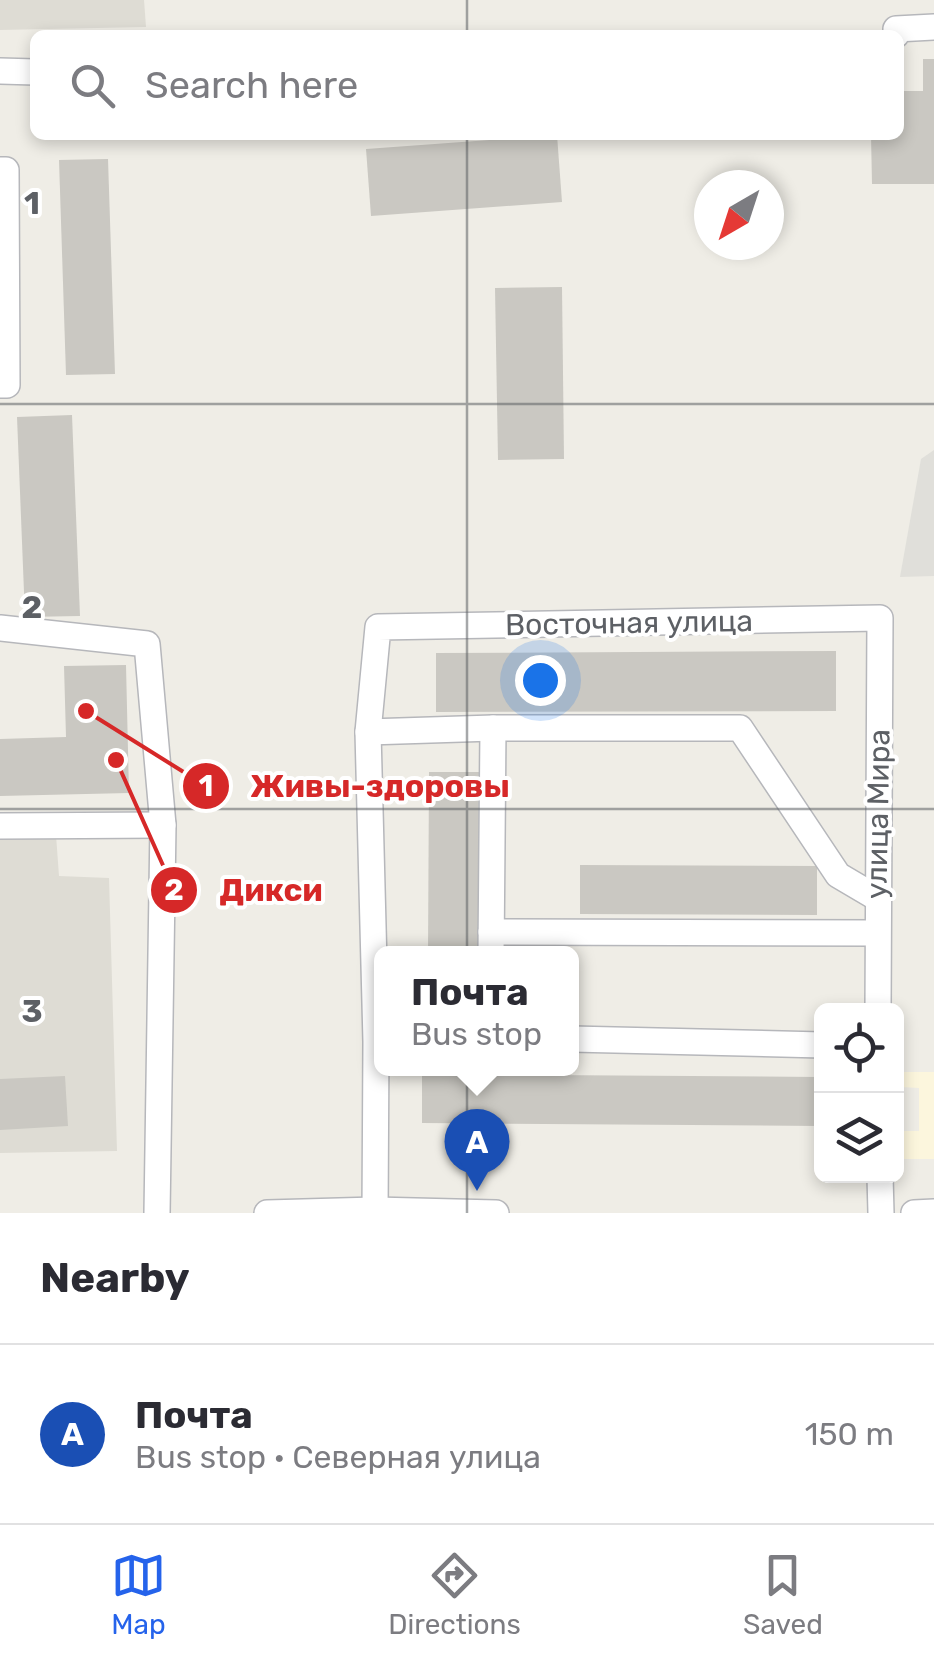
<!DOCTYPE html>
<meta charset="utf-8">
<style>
body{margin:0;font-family:Rubik,sans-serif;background:#f2f2f3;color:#2b2b33}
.controls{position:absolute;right:30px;bottom:30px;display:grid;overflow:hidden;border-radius:15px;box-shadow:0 5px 15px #0003}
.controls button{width:90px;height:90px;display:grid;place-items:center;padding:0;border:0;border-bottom:2px solid #e1e1e2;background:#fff;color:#2b2b33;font:50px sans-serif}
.compass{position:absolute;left:694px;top:170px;width:90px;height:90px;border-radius:50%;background:#fff;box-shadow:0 5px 15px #0003;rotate:219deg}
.you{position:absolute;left:540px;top:680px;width:35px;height:35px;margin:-25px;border:8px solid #fff;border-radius:50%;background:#1a73e8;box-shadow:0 0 0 15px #1a73e833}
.badge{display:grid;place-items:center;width:65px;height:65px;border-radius:50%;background:#2563eb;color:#fff;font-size:32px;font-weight:700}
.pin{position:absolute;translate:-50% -82px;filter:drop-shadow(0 2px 5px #0008)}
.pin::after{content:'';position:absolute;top:52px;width:35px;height:30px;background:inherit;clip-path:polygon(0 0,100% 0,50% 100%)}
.popup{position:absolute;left:374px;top:946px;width:205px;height:130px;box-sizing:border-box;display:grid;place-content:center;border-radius:15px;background:#fff;filter:drop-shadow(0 2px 8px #0005);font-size:32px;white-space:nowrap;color:#7c7c81}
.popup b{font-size:38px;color:#2b2b33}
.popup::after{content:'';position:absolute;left:50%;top:100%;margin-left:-20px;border:20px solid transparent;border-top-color:#fff}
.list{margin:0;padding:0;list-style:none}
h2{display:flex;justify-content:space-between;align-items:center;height:130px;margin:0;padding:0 40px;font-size:42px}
h2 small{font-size:32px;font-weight:400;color:#7c7c81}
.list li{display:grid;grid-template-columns:65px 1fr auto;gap:30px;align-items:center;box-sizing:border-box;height:180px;padding:0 40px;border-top:2px solid #e1e1e2}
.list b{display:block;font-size:38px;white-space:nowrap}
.list p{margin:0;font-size:32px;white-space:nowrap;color:#7c7c81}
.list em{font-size:32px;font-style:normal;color:#7c7c81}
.icon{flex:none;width:55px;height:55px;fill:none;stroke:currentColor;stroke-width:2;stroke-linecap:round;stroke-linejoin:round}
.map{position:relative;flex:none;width:934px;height:1213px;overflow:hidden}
.search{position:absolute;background:#fff;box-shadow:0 5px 15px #0003;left:30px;right:30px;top:30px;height:110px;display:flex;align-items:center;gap:25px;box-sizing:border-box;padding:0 35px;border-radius:15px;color:#7c7c81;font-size:38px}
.sheet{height:310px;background:#fff}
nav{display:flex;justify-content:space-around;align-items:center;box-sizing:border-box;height:140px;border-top:2px solid #e1e1e2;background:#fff;font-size:28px;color:#7c7c81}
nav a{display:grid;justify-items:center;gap:5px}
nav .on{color:#2563eb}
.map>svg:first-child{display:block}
</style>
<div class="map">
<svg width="934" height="1213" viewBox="0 0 934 1213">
<rect width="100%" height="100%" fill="#efede6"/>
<!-- commercial -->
<polygon fill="#fcf6dd" points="900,1072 934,1072 934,1159 900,1159 900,1131 919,1131 919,1088 900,1087"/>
<!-- industrial -->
<polygon fill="#e0dfda" points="934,450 934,576 900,577 921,459"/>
<!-- education -->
<g fill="#dedcd4">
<polygon points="0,0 144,0 146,27 0,30"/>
<polygon points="56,835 59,876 109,878 117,1151 0,1153 0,836"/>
</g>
<!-- building -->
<g fill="#cac8c2">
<polygon points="923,59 934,59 934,184 872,184 871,135 899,135 899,91 923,91"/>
<polygon points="557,135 562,202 371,216 366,149"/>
<polygon points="108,159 115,374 66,375 59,160"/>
<polygon points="562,287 564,459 498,460 495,288"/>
<polygon points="72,415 80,616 25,617 17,417"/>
<polygon points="836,651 836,711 436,712 436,653"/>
<polygon points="126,665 129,793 0,796 0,739 66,737 64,666"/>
<polygon points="429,772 479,772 478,954 428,954"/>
<polygon points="580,865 817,866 817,915 580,914"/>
<polygon points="422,1074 819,1077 819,1126 422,1123"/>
<polygon points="65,1076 68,1126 0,1130 0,1079"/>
</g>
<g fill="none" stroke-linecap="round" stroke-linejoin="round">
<defs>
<g id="minor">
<polyline points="896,35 896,29 934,27"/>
<polyline points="0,71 35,72"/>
<polyline points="0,170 6,170 7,385 0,385"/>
<polyline points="0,628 147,644 163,825 157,1213"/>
<polyline points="368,732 493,728"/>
<polyline points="0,826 163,825"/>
<polyline points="491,932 877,933"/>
<polyline points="491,954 493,728 740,728 838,875 877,898"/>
<polyline points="572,1039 822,1045"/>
<polyline points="880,1176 881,1213"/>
<polyline points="267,1213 375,1210 496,1213"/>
<polyline points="375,1213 376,1042 368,732 378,627 880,618 878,1011"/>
<polyline points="914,1213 934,1212"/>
</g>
</defs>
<!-- minor casing -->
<use href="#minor" stroke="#b6b7bb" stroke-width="28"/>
<!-- minor -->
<use href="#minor" stroke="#fff" stroke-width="25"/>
</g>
<!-- grid -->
<path fill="none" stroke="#5d6065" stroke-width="2.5" stroke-opacity="0.55" d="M467,0V35M467,135V1213M0,404H934M0,809H934"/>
<g text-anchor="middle" stroke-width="8" stroke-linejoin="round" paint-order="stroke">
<!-- street labels -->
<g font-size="30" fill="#5d6065" stroke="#fff">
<text transform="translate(629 623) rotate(-1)" y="10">Восточная улица</text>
<text transform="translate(878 814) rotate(-89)" y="10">улица Мира</text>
</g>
</g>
<g font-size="32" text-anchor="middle" font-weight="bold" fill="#5d6065" stroke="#fff" stroke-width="8" stroke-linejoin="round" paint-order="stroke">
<text x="32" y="214">1</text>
<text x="32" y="618">2</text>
<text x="32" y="1022">3</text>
</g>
<!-- callouts -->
<path fill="none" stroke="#d62828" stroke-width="4" d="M86 711L206 786M116 760L174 890"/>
<g fill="#d62828" stroke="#fff" stroke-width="4">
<circle cx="86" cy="711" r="10"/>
<circle cx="116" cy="760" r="10"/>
<circle cx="206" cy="786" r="25"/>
<circle cx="174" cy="890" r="25"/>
</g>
<g font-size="30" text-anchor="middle" font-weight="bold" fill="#fff">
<text x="206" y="796">1</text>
<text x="174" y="900">2</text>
</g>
<g font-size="32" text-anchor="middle" font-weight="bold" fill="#d62828" stroke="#fff" stroke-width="8" stroke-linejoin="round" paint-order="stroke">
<text x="380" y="797">Живы-здоровы</text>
<text x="271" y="901">Дикси</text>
</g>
</svg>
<div class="controls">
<button><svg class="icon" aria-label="locate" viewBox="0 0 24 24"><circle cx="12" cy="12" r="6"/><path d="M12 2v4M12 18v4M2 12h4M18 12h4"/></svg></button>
<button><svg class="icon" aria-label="layers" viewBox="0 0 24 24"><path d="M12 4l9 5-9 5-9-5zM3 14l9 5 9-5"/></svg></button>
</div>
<svg class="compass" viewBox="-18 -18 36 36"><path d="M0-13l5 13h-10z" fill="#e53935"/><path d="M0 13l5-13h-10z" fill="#7c7c81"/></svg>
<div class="you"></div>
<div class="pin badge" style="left:477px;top:1191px;background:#1a4fb4">A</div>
<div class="popup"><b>Почта</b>Bus stop</div>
<div class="search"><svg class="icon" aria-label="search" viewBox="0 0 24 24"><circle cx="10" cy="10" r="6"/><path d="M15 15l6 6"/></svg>Search here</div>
</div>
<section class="sheet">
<h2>Nearby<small></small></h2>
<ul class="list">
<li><span class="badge" style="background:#1a4fb4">A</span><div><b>Почта</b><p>Bus stop · Северная улица</p></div><em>150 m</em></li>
</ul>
</section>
<nav>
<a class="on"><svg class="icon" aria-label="map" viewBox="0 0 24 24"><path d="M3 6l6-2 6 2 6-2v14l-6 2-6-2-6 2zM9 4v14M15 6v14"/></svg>Map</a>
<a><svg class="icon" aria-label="directions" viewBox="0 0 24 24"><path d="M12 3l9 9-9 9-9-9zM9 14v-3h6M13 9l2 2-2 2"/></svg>Directions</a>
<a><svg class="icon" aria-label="saved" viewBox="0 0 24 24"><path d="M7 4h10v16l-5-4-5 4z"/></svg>Saved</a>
</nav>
